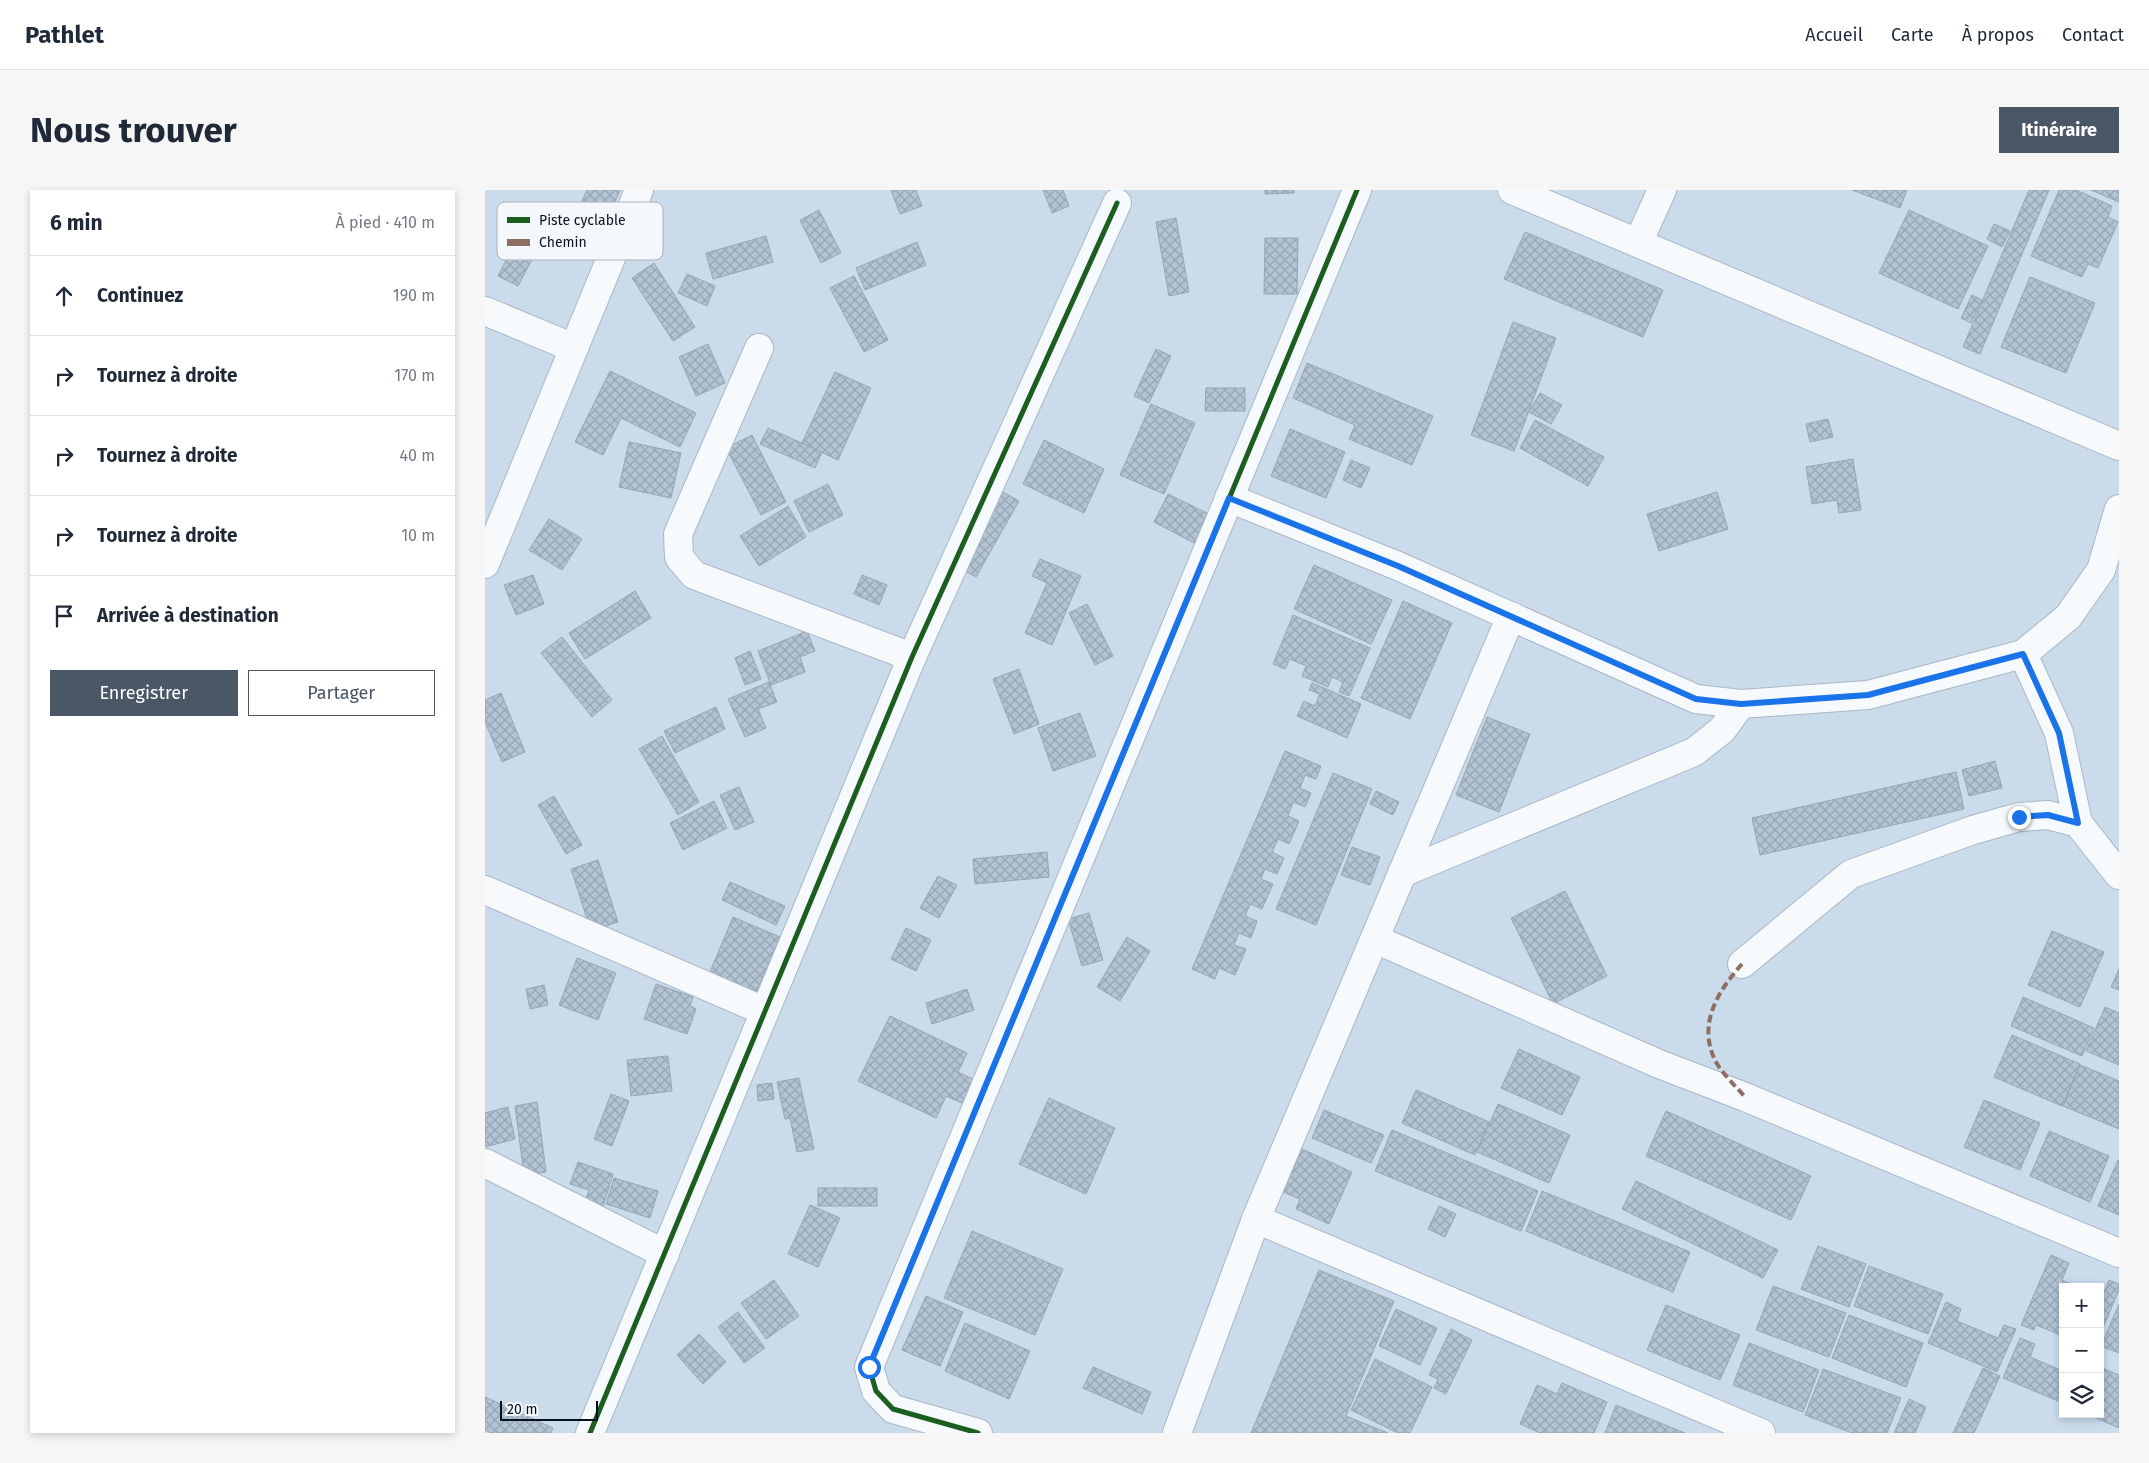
<!DOCTYPE html>
<html lang="fr">
<meta charset="utf-8">
<style>
body{margin:0;font-family:"Fira Sans",sans-serif;background:#f6f6f7;color:#1f2937}
.controls{position:absolute;right:15px;bottom:15px;display:grid;overflow:hidden;border-radius:0px;box-shadow:0 2px 8px #0003}
.controls button{width:45px;height:45px;display:grid;place-items:center;padding:0;border:0;border-bottom:1px solid #e0e1e3;background:#fff;color:#1f2937;font:25px sans-serif}
.scale{position:absolute;left:15px;bottom:12px;width:98px;box-sizing:border-box;padding-left:5px;border:2px solid #04101e;border-top:0;font-size:14px;line-height:18px;white-space:nowrap;color:#04101e;-webkit-text-stroke:4px #f4f8fc;paint-order:stroke}
.stop{position:absolute;width:15px;height:15px;margin:-11px;border:4px solid #1a73e8;border-radius:50%;background:#fff}
.stop.end{background:#1a73e8;border-color:#fff;box-shadow:0 1px 5px #0008}
.list{margin:0;padding:0;list-style:none}
h2{display:flex;justify-content:space-between;align-items:center;height:65px;margin:0;padding:0 20px;font-size:21px}
h2 small{font-size:16px;font-weight:400;color:#747a83}
.list li{display:grid;grid-template-columns:32px 1fr auto;gap:15px;align-items:center;box-sizing:border-box;height:80px;padding:0 20px;border-top:1px solid #e0e1e3}
.list b{display:block;font-size:19px;white-space:nowrap}
.list em{font-size:16px;font-style:normal;color:#747a83}
.actions{display:flex;gap:10px;padding:15px 20px}
.actions a{flex:1;padding:11px 0;border:1px solid #495766;border-radius:0px;text-align:center;font-size:18px;color:#495766}
.actions .main{background:#495766;color:#fff}
.icon{flex:none;width:28px;height:28px;fill:none;stroke:currentColor;stroke-width:2;stroke-linecap:round;stroke-linejoin:round}
.map{position:relative;flex:none;width:1634px;height:1243px;overflow:hidden;border-radius:0px}
header{display:flex;align-items:center;gap:30px;box-sizing:border-box;height:70px;padding:0 25px;background:#fff;border-bottom:1px solid #e0e1e3}
header strong{font-size:24px}
nav{display:flex;gap:28px;margin-inline-start:auto;font-size:18px}
.intro{display:flex;align-items:center;justify-content:space-between;box-sizing:border-box;height:120px;padding:0 30px}
h1{margin:0;font-size:35px}
.button{padding:12px 22px;border-radius:0px;background:#495766;color:#fff;font-size:18px;font-weight:700}
main{display:flex;gap:30px;padding:0 30px}
aside{flex:1;background:#fff;border-radius:0px;box-shadow:0 2px 8px #0003}
.map>svg:first-child{display:block}
</style>
<header>
<strong>Pathlet</strong>
<nav><a>Accueil</a><a>Carte</a><a>À propos</a><a>Contact</a></nav>
</header>
<div class="intro"><h1>Nous trouver</h1><a class="button">Itinéraire</a></div>
<main>
<aside>
<h2>6 min<small>À pied · 410 m</small></h2>
<ul class="list">
<li><svg class="icon" aria-label="ahead" viewBox="0 0 24 24"><path d="M12 20V5M6 11l6-6 6 6"/></svg><div><b>Continuez</b></div><em>190 m</em></li>
<li><svg class="icon" aria-label="right" viewBox="0 0 24 24"><path d="M7 20v-9h11M14 6l5 5-5 5"/></svg><div><b>Tournez à droite</b></div><em>170 m</em></li>
<li><svg class="icon" aria-label="right" viewBox="0 0 24 24"><path d="M7 20v-9h11M14 6l5 5-5 5"/></svg><div><b>Tournez à droite</b></div><em>40 m</em></li>
<li><svg class="icon" aria-label="right" viewBox="0 0 24 24"><path d="M7 20v-9h11M14 6l5 5-5 5"/></svg><div><b>Tournez à droite</b></div><em>10 m</em></li>
<li><svg class="icon" aria-label="arrive" viewBox="0 0 24 24"><path d="M6 21V4h12l-3 4 3 4H6"/></svg><div><b>Arrivée à destination</b></div></li>
</ul>
<div class="actions"><a class="main">Enregistrer</a><a>Partager</a></div>
</aside>
<div class="map">
<svg width="1634" height="1243" viewBox="0 0 1634 1243">
<defs>
<pattern id="building-cross-hatch" width="8" height="8" patternUnits="userSpaceOnUse" patternTransform="scale(1.25)"><rect width="8" height="8" fill="#b2c3d4"/><path d="M0 0l8 8M0 8l8-8" fill="none" stroke="#97a6b6"/></pattern>
</defs>
<rect width="100%" height="100%" fill="#cadbec"/>
<!-- building -->
<g fill="url(#building-cross-hatch)" stroke="#97a6b4">
<polygon points="102,0 135,0 125,23 97,11"/>
<polygon points="406,0 431,0 437,16 415,24"/>
<polygon points="558,0 578,0 584,16 567,23"/>
<polygon points="780,0 809,0 809,3 780,4"/>
<polygon points="1367,0 1422,0 1415,18"/>
<polygon points="1544,0 1564,0 1495,164 1478,157"/>
<polygon points="1574,0 1591,0 1627,16 1623,27 1633,32 1613,78 1603,74 1597,87 1546,66"/>
<polygon points="1606,0 1634,0 1634,12"/>
<polygon points="334,20 356,63 336,73 315,30"/>
<polygon points="1424,20 1503,56 1473,119 1394,83"/>
<polygon points="691,28 704,102 684,106 671,32"/>
<polygon points="1509,34 1525,41 1517,57 1502,49"/>
<polygon points="1040,42 1178,100 1158,147 1019,89"/>
<polygon points="281,46 288,72 228,89 221,63"/>
<polygon points="780,48 813,48 812,104 779,104"/>
<polygon points="30,52 51,62 33,96 13,86"/>
<polygon points="432,52 441,75 380,100 371,78"/>
<polygon points="169,73 210,137 188,151 147,88"/>
<polygon points="202,84 230,96 222,116 193,103"/>
<polygon points="369,86 403,150 379,162 345,98"/>
<polygon points="1545,87 1610,113 1581,183 1516,157"/>
<polygon points="1487,105 1497,110 1486,133 1476,128"/>
<polygon points="1028,132 1071,148 1029,261 986,245"/>
<polygon points="223,154 240,193 211,206 194,167"/>
<polygon points="671,159 686,166 664,213 649,206"/>
<polygon points="822,173 948,226 927,275 864,249 870,235 808,208"/>
<polygon points="125,181 211,223 195,257 136,228 118,265 90,252"/>
<polygon points="350,182 386,198 353,270 317,253"/>
<polygon points="721,198 760,198 760,221 720,221"/>
<polygon points="1055,203 1077,215 1066,234 1044,222"/>
<polygon points="666,214 710,233 679,304 635,285"/>
<polygon points="1343,229 1348,247 1325,252 1321,234"/>
<polygon points="1050,230 1119,267 1103,296 1035,258"/>
<polygon points="283,238 337,262 330,278 275,254"/>
<polygon points="805,239 860,262 841,308 786,286"/>
<polygon points="267,245 301,312 276,325 241,258"/>
<polygon points="559,250 619,279 599,323 538,294"/>
<polygon points="144,252 196,263 186,308 134,297"/>
<polygon points="1368,269 1376,320 1354,323 1352,310 1327,314 1321,277"/>
<polygon points="866,270 885,278 876,298 858,290"/>
<polygon points="343,294 358,325 324,342 309,311"/>
<polygon points="518,302 534,311 491,387 475,378"/>
<polygon points="1232,302 1243,339 1174,361 1162,324"/>
<polygon points="683,304 728,326 713,355 669,332"/>
<polygon points="303,316 321,347 274,376 255,346"/>
<polygon points="64,329 97,349 77,380 44,360"/>
<polygon points="555,369 596,386 567,455 540,443 562,393 547,386"/>
<polygon points="829,375 907,410 886,454 809,419"/>
<polygon points="48,385 59,414 31,425 19,395"/>
<polygon points="377,385 402,395 394,415 369,404"/>
<polygon points="150,401 166,428 100,469 84,443"/>
<polygon points="918,411 967,433 925,529 876,508"/>
<polygon points="602,414 628,466 610,475 584,423"/>
<polygon points="808,425 885,458 864,506 854,502 858,492 847,487 843,497 817,486 821,476 805,469 800,479 788,474"/>
<polygon points="322,441 330,461 315,467 320,482 286,495 273,461"/>
<polygon points="77,447 127,510 107,527 56,463"/>
<polygon points="265,461 276,489 260,495 250,468"/>
<polygon points="534,479 554,534 529,544 508,489"/>
<polygon points="284,492 292,512 273,519 281,538 260,547 243,509"/>
<polygon points="827,493 876,514 862,548 812,526 819,511 830,516 835,504 824,500"/>
<polygon points="16,503 40,562 17,572 0,532 0,510"/>
<polygon points="231,517 240,539 190,563 179,541"/>
<polygon points="595,523 611,566 568,581 553,538"/>
<polygon points="1002,527 1045,544 1014,622 971,605"/>
<polygon points="177,546 214,612 193,625 154,559"/>
<polygon points="800,561 836,576 831,589 820,585 815,598 826,603 820,617 808,612 803,626 814,631 804,654 793,649 787,662 799,668 792,684 780,679 776,689 788,694 777,719 765,714 760,726 772,731 766,748 754,743 749,755 761,759 750,785 734,778 730,789 707,779"/>
<polygon points="1510,571 1517,598 1484,606 1477,580"/>
<polygon points="1471,582 1479,619 1275,665 1267,628"/>
<polygon points="848,583 887,599 831,735 791,719"/>
<polygon points="254,597 269,632 250,640 235,605"/>
<polygon points="891,601 914,612 908,625 885,614"/>
<polygon points="69,606 97,655 81,664 53,615"/>
<polygon points="229,611 242,638 198,660 185,633"/>
<polygon points="867,657 895,667 885,695 856,685"/>
<polygon points="562,662 564,687 490,694 488,669"/>
<polygon points="113,670 133,732 106,741 86,679"/>
<polygon points="453,686 472,695 454,728 435,718"/>
<polygon points="245,692 300,716 291,735 237,710"/>
<polygon points="1080,701 1122,786 1068,814 1026,728"/>
<polygon points="604,723 618,770 597,776 583,729"/>
<polygon points="248,727 295,747 269,808 222,789"/>
<polygon points="421,738 446,750 431,781 406,769"/>
<polygon points="1567,741 1619,762 1595,817 1543,795"/>
<polygon points="642,747 665,761 635,811 612,797"/>
<polygon points="92,768 131,783 113,830 74,815"/>
<polygon points="1634,779 1634,800 1626,797"/>
<polygon points="171,794 208,807 205,816 211,819 202,844 159,829"/>
<polygon points="59,795 63,815 45,819 41,799"/>
<polygon points="482,799 489,820 447,834 441,813"/>
<polygon points="1538,807 1609,838 1597,866 1526,836"/>
<polygon points="1620,817 1634,823 1634,875 1601,861"/>
<polygon points="405,826 482,863 473,882 490,890 479,914 461,906 451,928 373,891"/>
<polygon points="1527,845 1595,874 1577,916 1509,887"/>
<polygon points="1034,859 1095,887 1077,925 1016,898"/>
<polygon points="183,866 187,901 146,906 142,870"/>
<polygon points="1595,875 1634,891 1634,939 1578,916"/>
<polygon points="314,888 329,959 312,962 305,928 300,929 292,892"/>
<polygon points="287,893 289,909 273,911 272,895"/>
<polygon points="931,900 1004,932 990,965 917,933"/>
<polygon points="126,904 144,911 127,956 109,949"/>
<polygon points="564,908 630,938 601,1004 534,974"/>
<polygon points="1499,910 1555,933 1535,980 1479,957"/>
<polygon points="52,912 61,982 39,985 30,916"/>
<polygon points="1013,914 1085,945 1064,993 992,962"/>
<polygon points="23,917 30,949 0,957 0,923"/>
<polygon points="839,920 899,945 886,973 827,948"/>
<polygon points="1181,921 1326,986 1306,1030 1161,966"/>
<polygon points="907,940 1053,1001 1036,1041 890,981"/>
<polygon points="1564,941 1624,966 1605,1012 1545,986"/>
<polygon points="817,959 867,982 844,1034 811,1019 815,1009 798,1002"/>
<polygon points="1633,970 1634,970 1634,1025 1613,1016"/>
<polygon points="93,972 128,984 117,1020 99,1015 104,1000 85,994"/>
<polygon points="129,988 173,1001 165,1028 121,1014"/>
<polygon points="1151,991 1293,1060 1278,1088 1137,1019"/>
<rect x="333" y="998" width="59" height="18"/>
<polygon points="1057,1001 1205,1062 1188,1102 1041,1041"/>
<polygon points="325,1015 355,1028 333,1077 303,1064"/>
<polygon points="954,1016 971,1024 960,1047 943,1039"/>
<polygon points="487,1041 578,1079 550,1145 459,1108"/>
<polygon points="1333,1056 1381,1074 1364,1117 1316,1099"/>
<polygon points="1566,1065 1584,1073 1577,1090 1592,1097 1578,1097 1578,1146 1551,1135 1549,1140 1536,1135"/>
<polygon points="1384,1076 1458,1104 1443,1144 1369,1116"/>
<polygon points="834,1080 909,1111 861,1226 903,1243 766,1243"/>
<polygon points="289,1090 314,1126 281,1149 256,1113"/>
<polygon points="1624,1090 1634,1094 1634,1100 1615,1145 1615,1106 1617,1107"/>
<polygon points="1288,1096 1361,1123 1344,1167 1271,1140"/>
<polygon points="441,1106 478,1122 455,1176 417,1160"/>
<polygon points="1461,1112 1476,1119 1472,1131 1513,1148 1519,1135 1531,1139 1512,1182 1443,1153"/>
<polygon points="1634,1114 1634,1163 1616,1156"/>
<polygon points="1181,1115 1255,1145 1235,1190 1162,1160"/>
<polygon points="911,1119 952,1138 935,1175 894,1156"/>
<polygon points="253,1122 280,1158 259,1173 233,1137"/>
<polygon points="1364,1125 1438,1153 1421,1197 1347,1168"/>
<polygon points="480,1133 545,1161 524,1209 460,1181"/>
<polygon points="966,1139 987,1150 961,1204 949,1198 953,1189 944,1185"/>
<polygon points="214,1144 241,1172 218,1194 192,1165"/>
<polygon points="1535,1148 1550,1154 1545,1167 1578,1181 1578,1213 1518,1188"/>
<polygon points="1264,1153 1334,1180 1318,1222 1248,1195"/>
<polygon points="890,1169 947,1197 925,1243 913,1243 866,1220"/>
<polygon points="608,1177 666,1202 657,1224 598,1198"/>
<polygon points="1615,1177 1634,1185 1634,1238 1602,1224 1615,1224"/>
<polygon points="1498,1178 1515,1186 1489,1243 1468,1243"/>
<polygon points="1338,1179 1416,1208 1402,1243 1367,1243 1320,1225"/>
<polygon points="1077,1193 1122,1212 1109,1243 1055,1243 1035,1234 1052,1195 1072,1204"/>
<polygon points="0,1207 68,1238 66,1243 6,1243 0,1240"/>
<polygon points="1424,1209 1441,1217 1430,1243 1409,1243"/>
<polygon points="1131,1215 1200,1243 1120,1243"/>
</g>
<g fill="none" stroke-linecap="round" stroke-linejoin="round">
<defs>
<g id="minor">
<polyline points="1027,0 1634,256"/>
<polyline points="1153,53 1177,0"/>
<polyline points="0,121 89,158"/>
<polyline points="274,158 193,344 194,367 209,385 427,467"/>
<polyline points="744,308 913,376 1211,509 1256,514 1383,505 1538,464 1583,427 1616,380 1634,319"/>
<polyline points="0,374 154,0"/>
<polyline points="1538,464 1574,543 1593,633 1634,685"/>
<polyline points="917,683 1209,562 1237,540 1256,514"/>
<polyline points="0,700 279,821"/>
<polyline points="890,749 1174,874 1260,907 1634,1063"/>
<polyline points="1257,774 1366,684 1488,640 1534,627 1563,625 1593,633"/>
<polyline points="0,973 180,1064"/>
<polyline points="771,1029 1276,1243"/>
<polyline points="105,1243 427,467 632,13"/>
<polyline points="493,1243 408,1219 391,1201 384,1177 872,0"/>
<polyline points="692,1243 771,1029 1026,426"/>
</g>
</defs>
<!-- minor casing -->
<use href="#minor" stroke="#a9b7c6" stroke-width="30"/>
<!-- minor -->
<use href="#minor" stroke="#f7fafc" stroke-width="28"/>
<!-- quiet -->
<path stroke="#8d6e63" stroke-width="4" stroke-dasharray="8 4" stroke-linecap="butt" d="M1257,774C1234,800 1213,832 1229,868C1235,882 1250,895 1260,907"/>
<defs>
<g id="cycleway">
<polyline points="105,1243 427,467 632,13"/>
<polyline points="493,1243 408,1219 391,1201 384,1177 872,0"/>
</g>
</defs>
<!-- cycleway casing -->
<use href="#cycleway" stroke="#f4f8fc" stroke-width="8"/>
<!-- cycleway -->
<use href="#cycleway" stroke="#1b5e20" stroke-width="5"/>
</g>
<g fill="none" stroke-linecap="round" stroke-linejoin="round">
<!-- route -->
<polyline stroke="#1a73e8" stroke-width="6" points="384,1177 744,308 913,376 1211,509 1256,514 1383,505 1538,464 1574,543 1593,633 1563,625 1534,627"/>
</g>
<!-- legend -->
<rect x="12" y="12" width="166" height="58" rx="8" fill="#f4f8fc" stroke="#acb2b9" stroke-width="1"/>
<rect x="22" y="27" width="23" height="6" fill="#1b5e20"/>
<rect x="22" y="49" width="23" height="7" fill="#8d6e63"/>
<g font-size="14" fill="#04101e">
<text x="54" y="35">Piste cyclable</text>
<text x="54" y="57">Chemin</text>
</g>
</svg>
<div class="controls">
<button>+</button>
<button>−</button>
<button><svg class="icon" aria-label="layers" viewBox="0 0 24 24"><path d="M12 4l9 5-9 5-9-5zM3 14l9 5 9-5"/></svg></button>
</div>
<div class="scale">20 m</div>
<div class="stop" style="left:384px;top:1177px"></div>
<div class="stop end" style="left:1534px;top:627px"></div>
</div>
</main>
